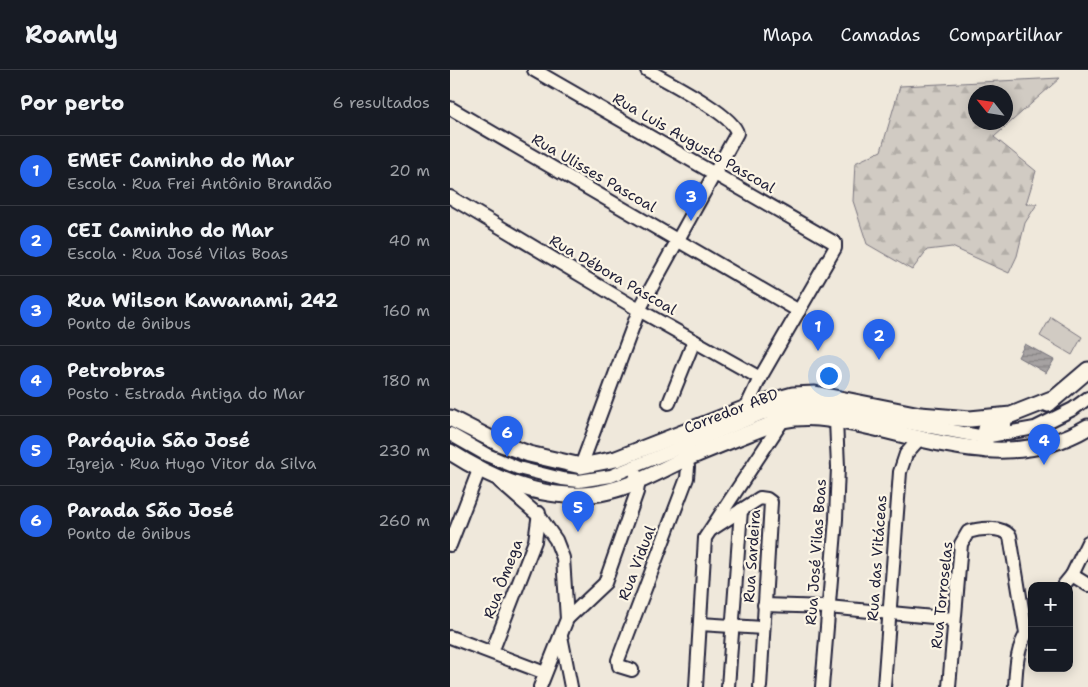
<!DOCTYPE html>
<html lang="pt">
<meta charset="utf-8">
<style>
body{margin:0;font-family:"Shantell Sans",sans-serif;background:#242831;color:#f1f3f6}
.controls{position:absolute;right:15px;bottom:15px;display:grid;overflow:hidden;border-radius:10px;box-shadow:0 2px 12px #0003}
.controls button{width:45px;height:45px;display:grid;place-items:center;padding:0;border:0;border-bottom:1px solid #363941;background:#171b24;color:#f1f3f6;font:25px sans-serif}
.compass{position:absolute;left:518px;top:15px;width:45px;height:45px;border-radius:50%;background:#171b24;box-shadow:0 2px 12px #0003;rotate:300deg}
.you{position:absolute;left:378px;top:305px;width:18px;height:18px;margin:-12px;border:4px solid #fff;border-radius:50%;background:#1a73e8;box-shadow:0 0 0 8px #1a73e833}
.badge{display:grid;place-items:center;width:32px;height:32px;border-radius:50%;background:#2563eb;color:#fff;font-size:16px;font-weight:700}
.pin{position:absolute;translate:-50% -41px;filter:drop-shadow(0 1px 2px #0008)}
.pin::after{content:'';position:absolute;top:26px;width:18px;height:15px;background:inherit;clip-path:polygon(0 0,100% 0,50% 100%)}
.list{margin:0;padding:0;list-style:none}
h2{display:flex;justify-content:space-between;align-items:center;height:65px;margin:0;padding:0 20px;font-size:21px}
h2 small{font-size:16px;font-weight:400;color:#9ea1a6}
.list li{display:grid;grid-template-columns:32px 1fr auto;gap:15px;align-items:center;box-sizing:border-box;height:70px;padding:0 20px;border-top:1px solid #363941}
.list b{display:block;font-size:19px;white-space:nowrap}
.list p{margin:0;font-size:16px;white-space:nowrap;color:#9ea1a6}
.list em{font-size:16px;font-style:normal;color:#9ea1a6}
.map{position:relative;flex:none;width:638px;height:617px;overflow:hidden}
header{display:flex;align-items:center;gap:30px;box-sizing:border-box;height:70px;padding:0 25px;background:#171b24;border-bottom:1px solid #363941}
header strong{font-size:24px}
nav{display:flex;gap:28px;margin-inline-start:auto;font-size:18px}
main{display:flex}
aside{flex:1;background:#171b24}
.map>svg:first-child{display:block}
</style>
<header>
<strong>Roamly</strong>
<nav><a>Mapa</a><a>Camadas</a><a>Compartilhar</a></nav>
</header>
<main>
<aside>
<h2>Por perto<small>6 resultados</small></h2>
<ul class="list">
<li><span class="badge">1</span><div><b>EMEF Caminho do Mar</b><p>Escola · Rua Frei Antônio Brandão</p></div><em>20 m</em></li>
<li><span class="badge">2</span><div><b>CEI Caminho do Mar</b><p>Escola · Rua José Vilas Boas</p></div><em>40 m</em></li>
<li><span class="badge">3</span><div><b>Rua Wilson Kawanami, 242</b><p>Ponto de ônibus</p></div><em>160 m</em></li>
<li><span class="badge">4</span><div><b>Petrobras</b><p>Posto · Estrada Antiga do Mar</p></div><em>180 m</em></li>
<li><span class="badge">5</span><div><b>Paróquia São José</b><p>Igreja · Rua Hugo Vitor da Silva</p></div><em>230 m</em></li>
<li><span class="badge">6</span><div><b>Parada São José</b><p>Ponto de ônibus</p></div><em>260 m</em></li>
</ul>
</aside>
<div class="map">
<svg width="638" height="617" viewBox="0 0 638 617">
<defs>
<pattern id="forest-firs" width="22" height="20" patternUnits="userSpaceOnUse" patternTransform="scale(1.25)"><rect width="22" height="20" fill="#d1cbc3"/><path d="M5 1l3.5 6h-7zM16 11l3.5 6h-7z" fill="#b3aea8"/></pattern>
<pattern id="water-rules" width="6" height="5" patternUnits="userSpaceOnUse" patternTransform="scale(1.25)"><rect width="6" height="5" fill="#a6a2a2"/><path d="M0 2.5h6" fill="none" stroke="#878485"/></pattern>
</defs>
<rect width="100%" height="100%" fill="#efe8db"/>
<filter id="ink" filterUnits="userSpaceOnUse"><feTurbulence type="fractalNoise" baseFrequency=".02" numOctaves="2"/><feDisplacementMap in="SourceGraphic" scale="10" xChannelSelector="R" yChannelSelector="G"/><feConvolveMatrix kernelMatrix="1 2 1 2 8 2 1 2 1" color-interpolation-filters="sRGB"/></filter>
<g filter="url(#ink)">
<!-- grass -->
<polygon fill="#d1cbc3" stroke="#7a767f" points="601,247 632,267 622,285 590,266"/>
<!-- forest -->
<path fill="url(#forest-firs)" stroke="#7a767f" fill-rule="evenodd" d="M610,8L544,67L586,101L576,134H587L575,153L567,186L559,203L502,177L477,180L462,200L417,174L403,131L405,93L431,81L450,16ZM526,22H556V52H526Z"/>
<!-- water -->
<polygon fill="url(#water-rules)" stroke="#716f79" points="575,274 604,290 596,303 568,287"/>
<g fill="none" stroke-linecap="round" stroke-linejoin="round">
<defs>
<g id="minor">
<polyline points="84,0 385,173 385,178 310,308 296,338"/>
<polyline points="0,38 349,241"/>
<polyline points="0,127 189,240 310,308"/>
<polyline points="219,333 244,271"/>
<polyline points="0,364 37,385 68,398 112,409 129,411 161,406 311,344 339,337 375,337 534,367 585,358 623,339 638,328"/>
<path d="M131,396L189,240L287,63C284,45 215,10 197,0"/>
<polyline points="50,412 90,447 106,470 113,488 117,549 90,617"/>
<polyline points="262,459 310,428 317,429 321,432 310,617"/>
<polyline points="0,475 29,400"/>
<polyline points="622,505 638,515"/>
<polyline points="613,516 622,505 638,472"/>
<polyline points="314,535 378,537 504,549"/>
<polyline points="117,549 155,513 187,422 189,410 186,405"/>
<polyline points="250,554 313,558"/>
<polyline points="111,566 121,617"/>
<polyline points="0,567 95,603"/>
<polyline points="42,582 85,471 89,443"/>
<polyline points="182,600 169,596 168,590 237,408 238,397 236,389"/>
<polyline points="246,617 255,468 333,350"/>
<polyline points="278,617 291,440"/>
<polyline points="372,617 386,449 388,397 386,350"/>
<polyline points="434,617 450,402 456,384 470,368"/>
<path d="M499,617L511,474L518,462C530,458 552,456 560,466L576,563"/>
<path d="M565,617C566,596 567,575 580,558"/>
</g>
<g id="major">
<polyline points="598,334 638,300"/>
<polyline points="0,348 49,373 79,384 131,396 166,389 296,338 343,325 365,324 470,345 520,349 561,345 604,328"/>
<polyline points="536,380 534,367 536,359 554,352"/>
<path d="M0,382C47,412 103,435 159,421C185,415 209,401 233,390C266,376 299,363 333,350C360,344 385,350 412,355C490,372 564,401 638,357"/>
</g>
</defs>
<!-- minor casing -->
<use href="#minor" stroke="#22223b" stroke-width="16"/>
<!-- major casing -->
<use href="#major" stroke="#22223b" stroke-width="19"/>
<!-- minor -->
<use href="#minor" stroke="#fcf5e5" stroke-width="12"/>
<!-- major -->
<use href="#major" stroke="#fcf5e5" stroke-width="15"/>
</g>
</g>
<g text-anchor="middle" stroke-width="4.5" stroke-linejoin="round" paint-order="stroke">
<!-- street labels -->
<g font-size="15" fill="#22223b" stroke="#fcf5e5">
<text transform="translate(244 73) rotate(30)" y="5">Rua Luis Augusto Pascoal</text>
<text transform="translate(144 103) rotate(30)" y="5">Rua Ulisses Pascoal</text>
<text transform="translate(163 205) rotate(30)" y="5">Rua Débora Pascoal</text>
<text transform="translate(281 341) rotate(-21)" y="5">Corredor ABD</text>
<text transform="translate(366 482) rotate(-86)" y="5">Rua José Vilas Boas</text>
<text transform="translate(302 486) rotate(-86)" y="5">Rua Sardeira</text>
<text transform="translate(427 488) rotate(-86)" y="5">Rua das Vitáceas</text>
<text transform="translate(187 493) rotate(-69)" y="5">Rua Vidual</text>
<text transform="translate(53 509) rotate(-69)" y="5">Rua Ômega</text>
<text transform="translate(492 525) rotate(-84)" y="5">Rua Torroselas</text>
</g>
</g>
</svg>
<div class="controls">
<button>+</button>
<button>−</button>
</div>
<svg class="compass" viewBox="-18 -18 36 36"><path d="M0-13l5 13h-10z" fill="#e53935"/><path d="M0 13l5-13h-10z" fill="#9ea1a6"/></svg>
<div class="you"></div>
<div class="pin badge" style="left:368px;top:281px">1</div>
<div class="pin badge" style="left:429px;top:290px">2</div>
<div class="pin badge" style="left:241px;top:151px">3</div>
<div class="pin badge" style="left:594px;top:395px">4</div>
<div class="pin badge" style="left:128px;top:462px">5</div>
<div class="pin badge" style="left:57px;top:387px">6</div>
</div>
</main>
